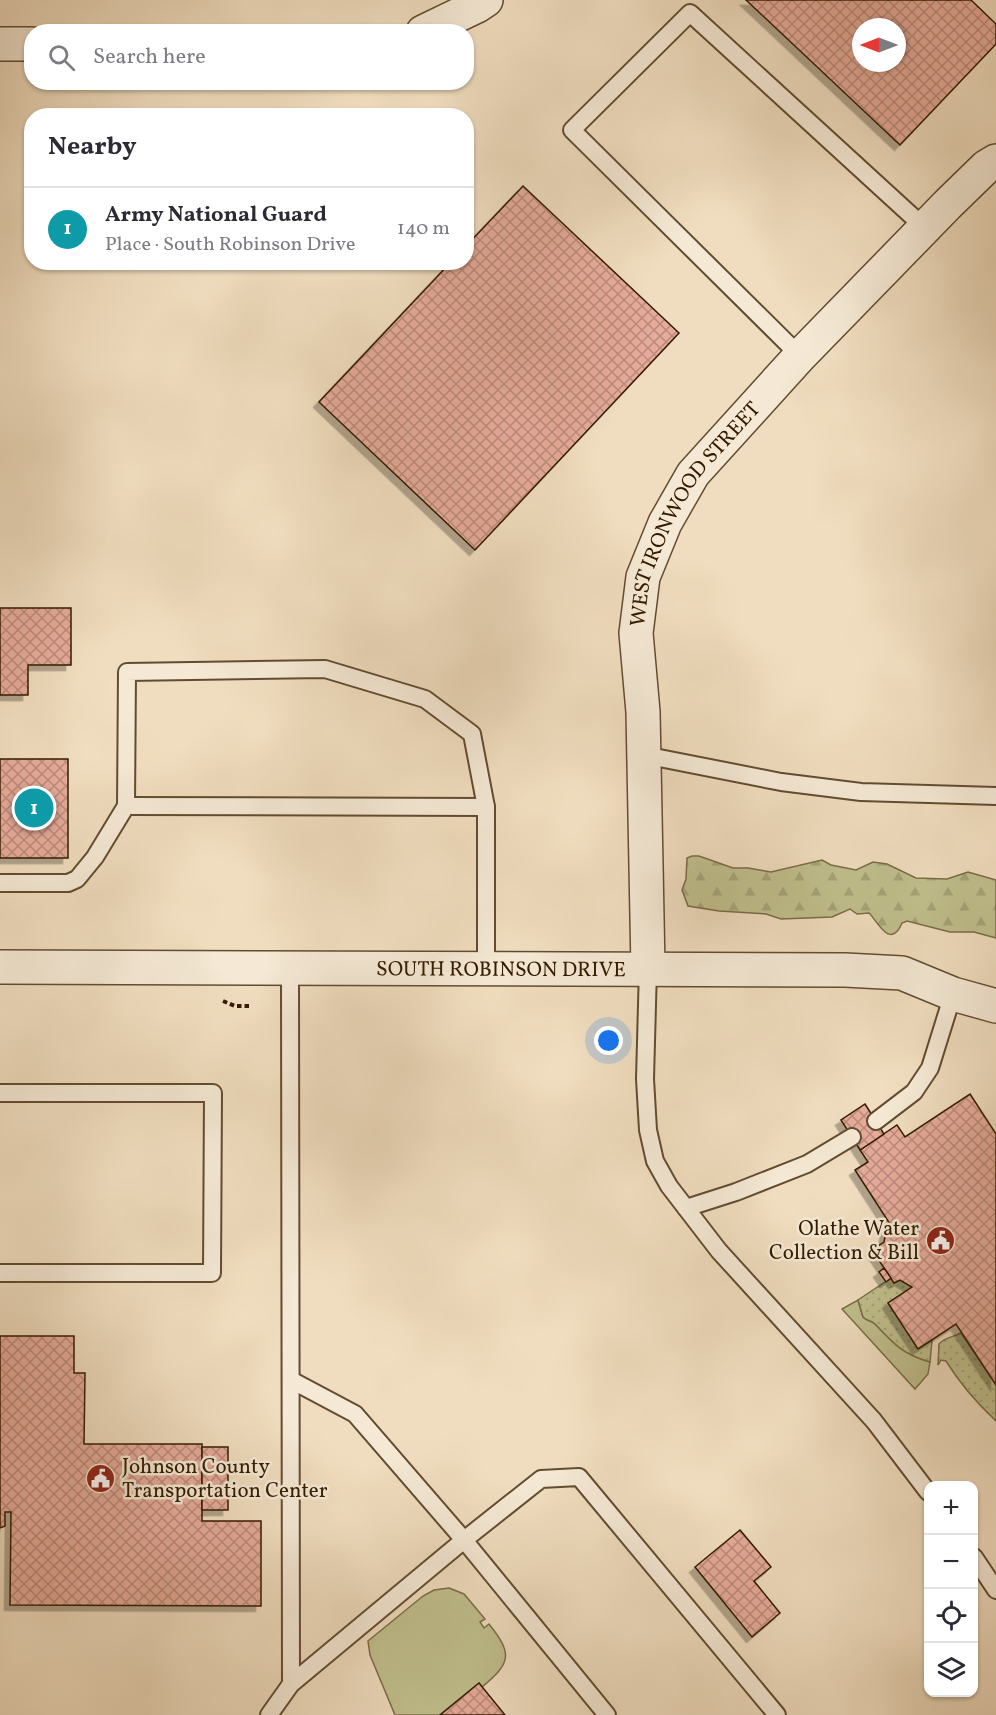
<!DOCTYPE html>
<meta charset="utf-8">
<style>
body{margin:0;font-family:Vollkorn,serif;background:#f2f2f3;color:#2b2b33}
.controls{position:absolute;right:18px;bottom:18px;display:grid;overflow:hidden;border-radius:12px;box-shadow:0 2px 4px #0004}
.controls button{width:54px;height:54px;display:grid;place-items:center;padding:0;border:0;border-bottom:2px solid #e1e1e2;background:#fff;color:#2b2b33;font:30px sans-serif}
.compass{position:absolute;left:852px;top:18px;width:54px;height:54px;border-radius:50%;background:#fff;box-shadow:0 2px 4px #0004;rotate:270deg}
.you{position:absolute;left:609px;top:1041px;width:21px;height:21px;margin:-15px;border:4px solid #fff;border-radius:50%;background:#1a73e8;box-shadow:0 0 0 9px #1a73e833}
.badge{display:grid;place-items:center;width:39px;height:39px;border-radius:50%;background:#ea580c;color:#fff;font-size:20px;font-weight:700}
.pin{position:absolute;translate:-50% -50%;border:3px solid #fff;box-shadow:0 2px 6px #0006}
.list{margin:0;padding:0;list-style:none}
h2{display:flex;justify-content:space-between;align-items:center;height:78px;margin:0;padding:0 24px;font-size:26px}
h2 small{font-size:20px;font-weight:400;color:#7c7c81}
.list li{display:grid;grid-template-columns:39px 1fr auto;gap:18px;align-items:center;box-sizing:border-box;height:84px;padding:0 24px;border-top:2px solid #e1e1e2}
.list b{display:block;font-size:22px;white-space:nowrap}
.list p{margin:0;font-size:20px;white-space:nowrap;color:#7c7c81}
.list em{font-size:20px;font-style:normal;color:#7c7c81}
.icon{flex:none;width:33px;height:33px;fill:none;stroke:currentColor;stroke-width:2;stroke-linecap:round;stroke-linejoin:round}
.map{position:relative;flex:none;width:996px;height:1715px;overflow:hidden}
.search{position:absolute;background:#fff;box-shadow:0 2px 4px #0004;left:24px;top:24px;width:450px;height:66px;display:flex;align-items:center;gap:15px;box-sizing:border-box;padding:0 21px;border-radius:24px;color:#7c7c81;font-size:22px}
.panel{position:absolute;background:#fff;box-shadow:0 2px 4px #0004;left:24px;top:108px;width:450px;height:162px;border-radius:24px}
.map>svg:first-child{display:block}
</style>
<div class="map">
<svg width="996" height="1715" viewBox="0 0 996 1715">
<defs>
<pattern id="forest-firs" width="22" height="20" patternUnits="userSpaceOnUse" patternTransform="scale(1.5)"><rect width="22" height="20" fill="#c0bf8d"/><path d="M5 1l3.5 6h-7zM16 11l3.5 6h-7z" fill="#a5a478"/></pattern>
<pattern id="garden-dots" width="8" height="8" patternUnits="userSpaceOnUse" patternTransform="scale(1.5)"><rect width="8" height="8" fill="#c0bf8d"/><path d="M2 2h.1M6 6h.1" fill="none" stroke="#a5a478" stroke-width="1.8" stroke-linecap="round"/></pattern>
<pattern id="building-cross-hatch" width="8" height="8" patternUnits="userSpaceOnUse" patternTransform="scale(1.5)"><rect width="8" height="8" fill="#e6ab9a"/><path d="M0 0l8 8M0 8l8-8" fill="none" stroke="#bb8a7b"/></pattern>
<filter id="shadow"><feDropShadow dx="-5.5" dy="5.5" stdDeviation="0" flood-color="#0004"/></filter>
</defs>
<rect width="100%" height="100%" fill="#f0ddbf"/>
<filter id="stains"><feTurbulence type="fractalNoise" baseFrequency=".00333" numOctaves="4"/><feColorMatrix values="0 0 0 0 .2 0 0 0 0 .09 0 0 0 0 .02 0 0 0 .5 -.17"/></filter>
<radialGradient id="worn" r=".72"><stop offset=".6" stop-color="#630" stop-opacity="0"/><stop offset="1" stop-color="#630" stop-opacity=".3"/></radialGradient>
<!-- green -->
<g fill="#c0bf8d" stroke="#7a6d47" stroke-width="1.5">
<path d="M858,1300L863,1317C867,1321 872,1321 875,1324C894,1344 902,1354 930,1362L928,1374L915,1389L842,1309Z"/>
<path d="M449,1588L464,1594L485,1619L480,1622L484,1628L489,1624C513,1654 511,1663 482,1687L479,1683L440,1715H395L370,1655L368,1641L423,1596L434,1590Z"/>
</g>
<!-- forest -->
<path fill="url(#forest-firs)" stroke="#7a6d47" stroke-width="1.5" d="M692,856H699L733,868H748L771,872L822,860L831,865L856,870L873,862L887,864L916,878L947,879L968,872L996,880V938L974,932H950L907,921L902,923C890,951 877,920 869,913L857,914L850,909L832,917L781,919L766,914L719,911L688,906L682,890L686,879L687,858Z"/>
<!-- garden -->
<g fill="url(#garden-dots)" stroke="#7a6d47" stroke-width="1.5">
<path d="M891,1278L894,1283L900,1280L912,1287L888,1303L918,1349L932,1340L930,1362C902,1354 894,1344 875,1324C872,1321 867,1321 863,1317L858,1300Z"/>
<path d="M961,1333L996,1385V1421C977,1403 960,1384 946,1361L941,1360L938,1365L939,1344C945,1337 954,1337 961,1333Z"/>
</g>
<!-- building -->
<g fill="url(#building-cross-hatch)" stroke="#331b01" stroke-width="1.5" fill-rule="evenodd" filter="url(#shadow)">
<path d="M746,0H971L996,24V44L900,145ZM861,27H897V63H861Z"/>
<polygon points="523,186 679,333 475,550 319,402 451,262 466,262 466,246"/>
<polygon points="0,608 71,608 71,665 28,665 28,695 0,695"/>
<rect x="0" y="759" width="68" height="99"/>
<polygon points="970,1094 996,1134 996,1385 956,1324 918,1349 888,1303 912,1287 900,1280 894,1283 872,1250 884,1242 886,1230 890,1224 855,1170 868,1162 860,1150 897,1125 905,1137"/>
<polygon points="865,1104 884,1134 860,1150 841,1120"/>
<polygon points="884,1268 891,1278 886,1282 879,1272"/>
<polygon points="0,1336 74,1336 74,1373 85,1373 84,1444 202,1444 202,1521 261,1521 261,1606 10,1605 11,1512 5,1512 5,1526 0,1528"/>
<rect x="202" y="1447" width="26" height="63"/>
<polygon points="740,1530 771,1567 754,1581 780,1613 752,1637 695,1567"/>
<polygon points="479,1683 505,1715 440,1715"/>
</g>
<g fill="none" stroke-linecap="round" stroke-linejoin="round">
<defs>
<g id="lane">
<polyline points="800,356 572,130 690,13 925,228"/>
<polyline points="644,755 781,782 861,792 996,796"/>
<polyline points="126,806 486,807"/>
<polyline points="0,883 68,883 77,879 95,857 126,806 127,672 325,669 425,699 472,734 486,807 486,967"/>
<polyline points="648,968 645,1079 648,1130 655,1161 669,1186 719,1251 874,1421 928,1492"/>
<polyline points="290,969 291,1684"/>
<polyline points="0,1093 213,1093 212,1273 0,1273"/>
<polyline points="876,1121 914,1092 930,1068 953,994"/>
<polyline points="686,1208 736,1192 807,1164 852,1137"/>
<polyline points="291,1380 355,1414 464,1540 607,1715"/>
<polyline points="974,1557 996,1590"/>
<polyline points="269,1715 291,1684 464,1540 541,1479 579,1477 777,1715"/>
</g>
<g id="street">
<polyline points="423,32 477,6 486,0"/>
<polyline points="0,44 32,44"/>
<path id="s1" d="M0,967L845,970L902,973L953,994L996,1006"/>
<path id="s2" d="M648,968L643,712L636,633L643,577L665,523L693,474L800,356L948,204L986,167L996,161"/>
</g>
</defs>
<!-- lane casing -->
<use href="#lane" stroke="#624c30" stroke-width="20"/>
<!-- street casing -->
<use href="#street" stroke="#624c30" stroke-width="36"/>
<!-- path -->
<polyline stroke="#331b01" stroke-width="4" stroke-dasharray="4.5 3" stroke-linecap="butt" points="223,1001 235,1006 252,1006"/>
<!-- lane -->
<use href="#lane" stroke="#f5e9d5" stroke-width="16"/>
<!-- street -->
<use href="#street" stroke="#f5e9d5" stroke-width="33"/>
</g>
<!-- icons -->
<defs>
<symbol id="civic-disc" viewBox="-11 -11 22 22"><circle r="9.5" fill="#8f2418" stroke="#f5e9d5"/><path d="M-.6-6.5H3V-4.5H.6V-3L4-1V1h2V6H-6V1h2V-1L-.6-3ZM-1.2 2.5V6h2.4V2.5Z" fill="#fff"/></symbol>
</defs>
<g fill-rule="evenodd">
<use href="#civic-disc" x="924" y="1224" width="33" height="33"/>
<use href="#civic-disc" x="84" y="1462" width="33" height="33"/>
</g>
<g text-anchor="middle" stroke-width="5" stroke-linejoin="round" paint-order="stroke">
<!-- street labels -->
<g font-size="21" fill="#331b01" stroke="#f5e9d5">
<text dy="7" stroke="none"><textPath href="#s2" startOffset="471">WEST IRONWOOD STREET</textPath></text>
<text dy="7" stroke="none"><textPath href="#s1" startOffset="501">SOUTH ROBINSON DRIVE</textPath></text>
</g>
<!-- poi labels -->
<g font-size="21" fill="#331b01" stroke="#f5e9d5" text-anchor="end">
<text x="919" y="1235">Olathe Water<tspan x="919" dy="24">Collection &amp; Bill</tspan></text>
<text x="122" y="1473" text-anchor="start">Johnson County<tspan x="122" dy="24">Transportation Center</tspan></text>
</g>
</g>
<rect width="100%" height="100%" filter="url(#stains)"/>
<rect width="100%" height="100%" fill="url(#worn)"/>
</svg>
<div class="controls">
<button>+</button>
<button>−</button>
<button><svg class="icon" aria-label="locate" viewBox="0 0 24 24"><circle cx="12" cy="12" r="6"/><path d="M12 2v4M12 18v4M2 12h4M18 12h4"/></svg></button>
<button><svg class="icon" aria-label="layers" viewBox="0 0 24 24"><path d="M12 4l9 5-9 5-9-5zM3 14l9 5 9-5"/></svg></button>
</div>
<svg class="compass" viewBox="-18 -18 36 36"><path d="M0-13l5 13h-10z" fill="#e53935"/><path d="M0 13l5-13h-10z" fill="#7c7c81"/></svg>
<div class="you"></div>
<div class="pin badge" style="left:34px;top:808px;background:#0f9aa8">1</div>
<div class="search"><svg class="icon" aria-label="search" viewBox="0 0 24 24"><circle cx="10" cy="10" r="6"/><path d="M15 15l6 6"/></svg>Search here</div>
<section class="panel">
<h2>Nearby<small></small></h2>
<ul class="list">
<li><span class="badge" style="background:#0f9aa8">1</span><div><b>Army National Guard</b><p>Place · South Robinson Drive</p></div><em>140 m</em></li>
</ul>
</section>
</div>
